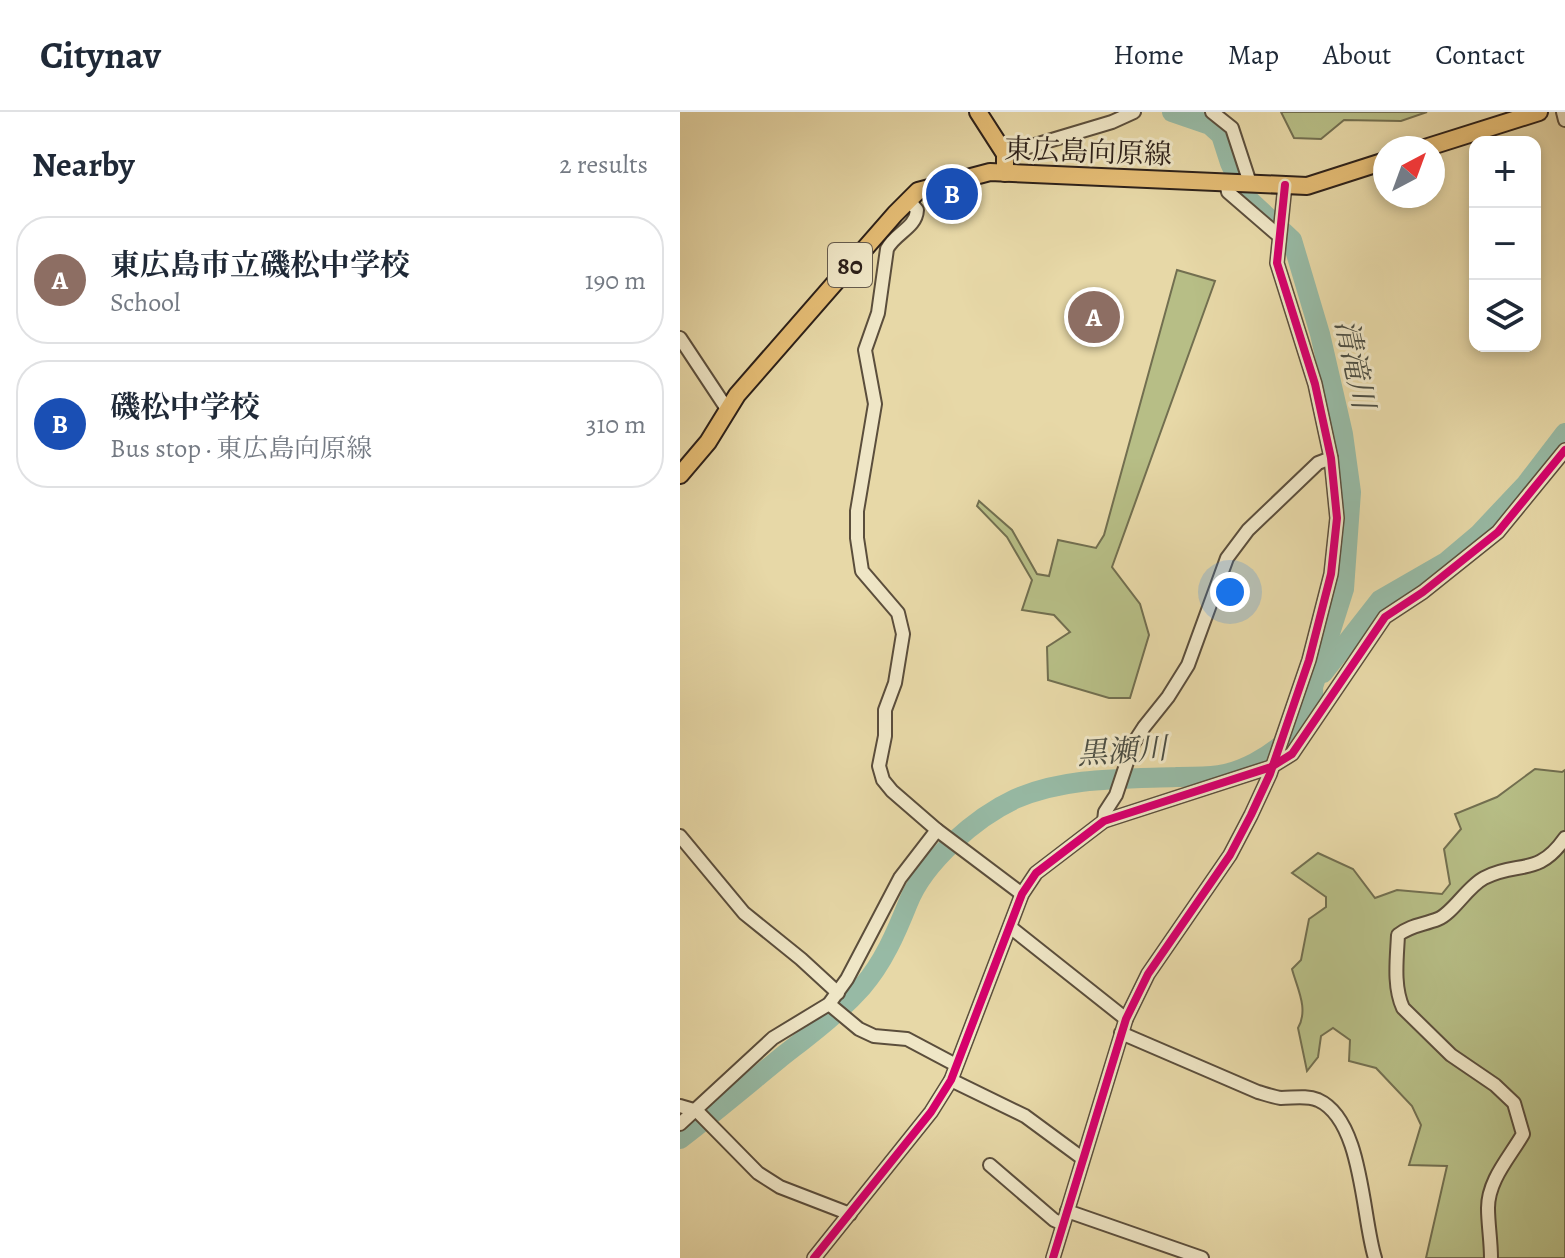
<!DOCTYPE html>
<meta charset="utf-8">
<style>
body{margin:0;font-family:Alegreya,"Noto Serif JP",serif;background:#f6f6f7;color:#1f2937}
.controls{position:absolute;right:24px;top:24px;display:grid;overflow:hidden;border-radius:16px;box-shadow:0 4px 12px #0003}
.controls button{width:72px;height:72px;display:grid;place-items:center;padding:0;border:0;border-bottom:2px solid #e0e1e3;background:#fff;color:#1f2937;font:40px sans-serif}
.compass{position:absolute;left:693px;top:24px;width:72px;height:72px;border-radius:50%;background:#fff;box-shadow:0 4px 12px #0003;rotate:41deg}
.you{position:absolute;left:550px;top:480px;width:28px;height:28px;margin:-20px;border:6px solid #fff;border-radius:50%;background:#1a73e8;box-shadow:0 0 0 12px #1a73e833}
.badge{display:grid;place-items:center;width:52px;height:52px;border-radius:50%;background:#8f2418;color:#fff;font-size:26px;font-weight:700}
.pin{position:absolute;translate:-50% -50%;border:4px solid #fff;box-shadow:0 2px 8px #0006}
.list{margin:0;padding:0;list-style:none}
h2{display:flex;justify-content:space-between;align-items:center;height:104px;margin:0;padding:0 32px;font-size:34px}
h2 small{font-size:26px;font-weight:400;color:#747a83}
.list li{display:grid;grid-template-columns:52px 1fr auto;gap:24px;align-items:center;box-sizing:border-box;height:128px;margin:0 16px 16px;padding:0 16px;border:2px solid #e0e1e3;border-radius:32px}
.list b{display:block;font-size:30px;white-space:nowrap}
.list p{margin:0;font-size:26px;white-space:nowrap;color:#747a83}
.list em{font-size:26px;font-style:normal;color:#747a83}
.icon{flex:none;width:44px;height:44px;fill:none;stroke:currentColor;stroke-width:2;stroke-linecap:round;stroke-linejoin:round}
.map{position:relative;flex:none;width:885px;height:1146px;overflow:hidden}
header{display:flex;align-items:center;gap:48px;box-sizing:border-box;height:112px;padding:0 40px;background:#fff;border-bottom:2px solid #e0e1e3}
header strong{font-size:38px}
nav{display:flex;gap:44px;margin-inline-start:auto;font-size:28px}
main{display:flex}
aside{flex:1;background:#fff}
.map>svg:first-child{display:block}
</style>
<header>
<strong>Citynav</strong>
<nav><a>Home</a><a>Map</a><a>About</a><a>Contact</a></nav>
</header>
<main>
<aside>
<h2>Nearby<small>2 results</small></h2>
<ul class="list">
<li><span class="badge" style="background:#8d6e63">A</span><div><b>東広島市立磯松中学校</b><p>School</p></div><em>190 m</em></li>
<li><span class="badge" style="background:#1a4fb4">B</span><div><b>磯松中学校</b><p>Bus stop · 東広島向原線</p></div><em>310 m</em></li>
</ul>
</aside>
<div class="map">
<svg width="885" height="1146" viewBox="0 0 885 1146">
<rect width="100%" height="100%" fill="#e7d8a7"/>
<filter id="stains"><feTurbulence type="fractalNoise" baseFrequency=".0025" numOctaves="4"/><feColorMatrix values="0 0 0 0 .2 0 0 0 0 .09 0 0 0 0 .02 0 0 0 .5 -.17"/></filter>
<radialGradient id="worn" r=".72"><stop offset=".6" stop-color="#630" stop-opacity="0"/><stop offset="1" stop-color="#630" stop-opacity=".3"/></radialGradient>
<!-- green -->
<g fill="#b7be86" stroke="#726f50" stroke-width="2">
<polygon points="601,0 747,0 721,9 664,8 641,27 614,26"/>
<polygon points="497,158 535,169 432,455 460,492 469,523 450,586 429,586 368,568 367,535 390,520 374,503 342,498 352,468 327,425 297,394 299,389 332,418 357,462 369,464 378,428 416,436 424,423"/>
<path d="M855,657L882,660L885,658V1146H746L767,1054L729,1053L741,1013L732,994L696,956L669,949L670,928L653,916L641,924L638,945L627,959L618,916C629,897 617,876 612,857L621,848L629,807L646,795V785L612,761L638,741L673,757L695,786L717,778L762,782L770,772L764,737L781,717L775,702L817,685Z"/>
</g>
<g fill="none" stroke-linecap="round" stroke-linejoin="round">
<!-- river -->
<g stroke="#97baa5" stroke-width="20">
<polyline points="643,561 700,488 766,450 798,423 846,372 885,321"/>
<path d="M0,1027C34,1001 66,974 99,947C128,924 157,903 182,875C203,851 216,821 228,791C244,750 296,705 335,687C385,665 443,667 496,665C512,664 530,666 545,662C581,654 637,616 633,575L664,477L671,380L663,322L640,222L612,128L566,85L550,51L541,23L530,13L492,0"/>
</g>
<defs>
<g id="minor">
<polyline points="532,0 552,16 570,71"/>
<polyline points="883,0 885,8"/>
<polyline points="325,42 432,10 454,0"/>
<polyline points="546,70 548,80 599,124"/>
<path d="M228,87L237,98C236,116 215,121 207,137L198,201L185,238L195,292L177,399V426L182,459L218,501L223,522L215,571L205,598V624L199,654L203,668L212,679L257,718L342,782"/>
<polyline points="0,226 47,297"/>
<polyline points="424,709 425,700 436,683 453,632 464,615 488,585 508,553 547,446 568,418 638,351 651,346"/>
<polyline points="0,724 64,801 121,847 158,881"/>
<polyline points="330,815 446,907"/>
<polyline points="149,892 179,917 194,924 227,927 276,953"/>
<path d="M441,921L578,980C585,982 594,985 601,986C614,986 626,983 638,988C683,1008 682,1106 695,1146"/>
<polyline points="271,968 345,1004 402,1046"/>
<polyline points="0,994 17,999 78,1061 100,1075 170,1102"/>
<polyline points="0,1012 93,926 149,892 167,867 220,766 257,718"/>
<polyline points="310,1053 374,1108 383,1112"/>
<polyline points="387,1099 522,1146"/>
<polyline points="134,1146 251,1000 271,968 342,782 356,761 424,709 591,655 612,642 705,505 743,480 818,420 885,338"/>
<polyline points="373,1146 446,907 468,862 550,743 571,703 590,662 629,548 651,462 657,406 651,346 635,272 597,151 605,73"/>
<path d="M811,1146C811,1129 808,1112 808,1096C808,1068 830,1045 843,1022L834,991L815,973L771,943L723,896C713,874 717,846 718,823C731,813 743,813 758,807C773,801 787,775 804,766C838,748 857,766 885,726"/>
</g>
<g id="major">
<polyline points="298,0 325,42 325,61"/>
<polyline points="745,36 859,0"/>
<polyline points="0,363 28,330 57,283 215,102 238,79 310,60 627,74 705,49"/>
</g>
</defs>
<!-- minor casing -->
<use href="#minor" stroke="#5b4e3c" stroke-width="16"/>
<!-- major casing -->
<use href="#major" stroke="#2c2019" stroke-width="20"/>
<!-- minor -->
<use href="#minor" stroke="#efe6c6" stroke-width="12"/>
<!-- major -->
<use href="#major" stroke="#e4bc74" stroke-width="16"/>
<defs>
<g id="cycleway">
<polyline points="134,1146 251,1000 271,968 342,782 356,761 424,709 591,655 612,642 705,505 743,480 818,420 885,338"/>
<polyline points="373,1146 446,907 468,862 550,743 571,703 590,662 629,548 651,462 657,406 651,346 635,272 597,151 605,73"/>
</g>
</defs>
<!-- cycleway casing -->
<use href="#cycleway" stroke="#efe6c6" stroke-width="13"/>
<!-- cycleway -->
<use href="#cycleway" stroke="#d6006c" stroke-width="8"/>
</g>
<g text-anchor="middle" stroke-width="6" stroke-linejoin="round" paint-order="stroke">
<!-- shield labels -->
<rect fill="#efe6c6" stroke="#665b4d" stroke-width="2" x="148" y="131" width="44" height="44" rx="6"/>
<g font-size="26" font-weight="bold" fill="#2c2019">
<text x="170" y="162">80</text>
</g>
<!-- street labels -->
<g font-size="28" fill="#2c2019" stroke="#efe6c6">
<text transform="translate(408 39) rotate(2)" y="10">東広島向原線</text>
</g>
<!-- water labels -->
<g font-size="30" font-style="italic" fill="#4c4e43" stroke="#efe6c6">
<text transform="translate(675 252) rotate(78)" y="10">清滝川</text>
<text transform="translate(442 639) rotate(-4)" y="10">黒瀬川</text>
</g>
</g>
<rect width="100%" height="100%" filter="url(#stains)"/>
<rect width="100%" height="100%" fill="url(#worn)"/>
</svg>
<div class="controls">
<button>+</button>
<button>−</button>
<button><svg class="icon" aria-label="layers" viewBox="0 0 24 24"><path d="M12 4l9 5-9 5-9-5zM3 14l9 5 9-5"/></svg></button>
</div>
<svg class="compass" viewBox="-18 -18 36 36"><path d="M0-13l5 13h-10z" fill="#e53935"/><path d="M0 13l5-13h-10z" fill="#747a83"/></svg>
<div class="you"></div>
<div class="pin badge" style="left:414px;top:205px;background:#8d6e63">A</div>
<div class="pin badge" style="left:272px;top:82px;background:#1a4fb4">B</div>
</div>
</main>
